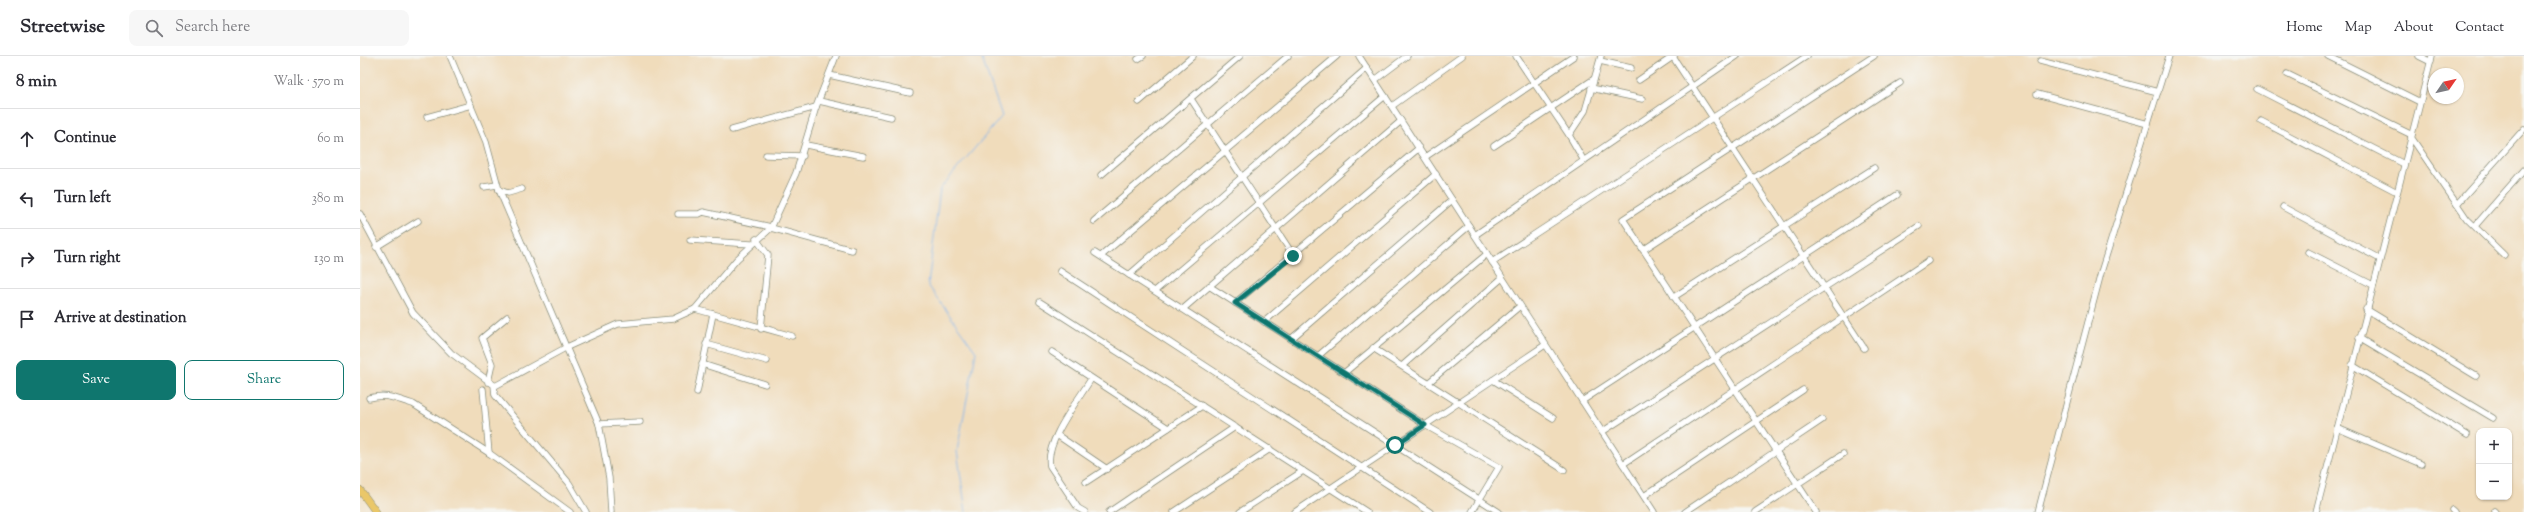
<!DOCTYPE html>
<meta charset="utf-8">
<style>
body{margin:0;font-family:"Sorts Mill Goudy",serif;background:#f7f7f7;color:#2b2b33}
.controls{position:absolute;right:12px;bottom:12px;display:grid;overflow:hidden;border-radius:8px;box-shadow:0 1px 3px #0004}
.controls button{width:36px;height:36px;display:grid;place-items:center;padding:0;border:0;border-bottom:1px solid #e1e1e2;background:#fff;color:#2b2b33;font:20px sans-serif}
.compass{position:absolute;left:2068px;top:12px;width:36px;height:36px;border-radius:50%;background:#fff;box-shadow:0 1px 3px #0004;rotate:56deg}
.stop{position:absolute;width:12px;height:12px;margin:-9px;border:3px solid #0f766e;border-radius:50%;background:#fff}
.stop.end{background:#0f766e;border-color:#fff;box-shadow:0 1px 4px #0008}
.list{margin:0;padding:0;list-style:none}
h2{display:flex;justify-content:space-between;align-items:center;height:52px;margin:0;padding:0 16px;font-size:17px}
h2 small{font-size:13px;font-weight:400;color:#7c7c81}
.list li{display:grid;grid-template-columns:26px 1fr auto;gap:12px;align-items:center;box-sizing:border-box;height:60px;padding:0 16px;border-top:1px solid #e1e1e2}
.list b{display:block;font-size:15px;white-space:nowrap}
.list em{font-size:13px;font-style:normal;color:#7c7c81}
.actions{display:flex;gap:8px;padding:12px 16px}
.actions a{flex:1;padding:9px 0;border:1px solid #0f766e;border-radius:8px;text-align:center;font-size:14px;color:#0f766e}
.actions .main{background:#0f766e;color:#fff}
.icon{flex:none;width:22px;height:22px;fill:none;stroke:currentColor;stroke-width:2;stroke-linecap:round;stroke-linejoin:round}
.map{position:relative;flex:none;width:2164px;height:456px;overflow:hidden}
header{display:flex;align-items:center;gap:24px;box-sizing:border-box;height:56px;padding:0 20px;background:#fff;border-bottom:1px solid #e1e1e2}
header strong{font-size:19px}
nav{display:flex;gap:22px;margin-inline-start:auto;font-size:14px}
.search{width:280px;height:36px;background:#f7f7f7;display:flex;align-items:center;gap:10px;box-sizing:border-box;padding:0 14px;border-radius:8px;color:#7c7c81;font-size:15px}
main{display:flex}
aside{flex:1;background:#fff}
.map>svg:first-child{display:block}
</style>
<header>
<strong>Streetwise</strong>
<div class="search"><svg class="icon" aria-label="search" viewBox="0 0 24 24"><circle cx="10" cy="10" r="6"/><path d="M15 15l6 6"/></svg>Search here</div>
<nav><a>Home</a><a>Map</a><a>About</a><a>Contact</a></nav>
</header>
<main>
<aside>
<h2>8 min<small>Walk · 570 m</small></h2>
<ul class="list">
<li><svg class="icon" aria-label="ahead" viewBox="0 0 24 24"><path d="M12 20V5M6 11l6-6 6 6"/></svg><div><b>Continue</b></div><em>60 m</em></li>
<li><svg class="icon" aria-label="left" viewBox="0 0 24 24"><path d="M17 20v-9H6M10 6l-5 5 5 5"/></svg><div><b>Turn left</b></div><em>380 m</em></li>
<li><svg class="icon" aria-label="right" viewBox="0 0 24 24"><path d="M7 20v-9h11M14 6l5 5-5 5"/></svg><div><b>Turn right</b></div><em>130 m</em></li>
<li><svg class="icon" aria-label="arrive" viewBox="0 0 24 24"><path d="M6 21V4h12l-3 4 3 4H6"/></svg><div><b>Arrive at destination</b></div></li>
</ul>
<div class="actions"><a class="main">Save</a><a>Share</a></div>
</aside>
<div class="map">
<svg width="2164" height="456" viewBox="0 0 2164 456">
<rect width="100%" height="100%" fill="#f6f6f2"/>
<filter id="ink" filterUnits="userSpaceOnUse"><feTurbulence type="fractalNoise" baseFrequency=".025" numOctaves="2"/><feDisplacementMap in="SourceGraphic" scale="8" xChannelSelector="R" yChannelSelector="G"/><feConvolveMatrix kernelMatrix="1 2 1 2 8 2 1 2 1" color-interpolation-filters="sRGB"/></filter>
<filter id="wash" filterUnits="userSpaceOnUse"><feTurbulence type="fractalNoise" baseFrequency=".012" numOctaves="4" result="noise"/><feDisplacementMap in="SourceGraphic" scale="16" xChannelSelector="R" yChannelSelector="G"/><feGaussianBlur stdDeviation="0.9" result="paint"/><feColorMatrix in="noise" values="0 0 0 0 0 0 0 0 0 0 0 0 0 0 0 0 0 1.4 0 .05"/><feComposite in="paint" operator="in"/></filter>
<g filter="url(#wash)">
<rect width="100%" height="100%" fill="#f0dcbb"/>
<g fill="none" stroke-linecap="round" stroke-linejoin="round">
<!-- stream -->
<polyline stroke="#7db3ec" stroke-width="1" points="606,456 597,395 616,296 568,229 580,133 642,60 621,0"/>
</g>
</g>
<g filter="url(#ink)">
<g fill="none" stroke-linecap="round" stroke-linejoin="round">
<defs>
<g id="minor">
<polyline points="90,0 126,86 139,134 239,368 249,422 251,456"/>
<polyline points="999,0 1294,456"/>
<polyline points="1156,0 1209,79"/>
<polyline points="1968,0 2060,46"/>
<polyline points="2059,0 2071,6"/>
<polyline points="1313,1 1504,292"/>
<polyline points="778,3 783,0"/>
<polyline points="1240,5 1271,12"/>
<polyline points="1680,5 1798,36"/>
<polyline points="1927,18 2052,79"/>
<polyline points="469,19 550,37"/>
<polyline points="1015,24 1047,0"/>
<polyline points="1279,24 1314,0"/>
<polyline points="1231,32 1282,43"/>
<polyline points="1897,33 2044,108"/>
<polyline points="1677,38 1788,68"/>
<polyline points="831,43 933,199"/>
<polyline points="459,45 531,61"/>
<polyline points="779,46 833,0"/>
<polyline points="1032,50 1102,0"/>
<polyline points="67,61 111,49"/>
<polyline points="1901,65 2037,136"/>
<polyline points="372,74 456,51"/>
<polyline points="2051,81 2107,163 2144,199"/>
<polyline points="446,89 503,100"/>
<polyline points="1134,90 1234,23"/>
<polyline points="406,99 443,100"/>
<polyline points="1065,101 1214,0"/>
<polyline points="1224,105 1209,79 1225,55 1241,0"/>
<polyline points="741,119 880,0"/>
<polyline points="124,131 137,129"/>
<polyline points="139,134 148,137 162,133"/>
<polyline points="2097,148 2164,73"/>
<polyline points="1923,151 2020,203"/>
<polyline points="0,158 53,257 91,297 134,329 135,339 209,427 226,456"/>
<polyline points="318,158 339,158 343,156 411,171"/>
<polyline points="734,165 928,0"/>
<polyline points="2115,170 2164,114"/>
<polyline points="411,172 492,194"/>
<polyline points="1115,179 1377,0"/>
<polyline points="396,183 408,199 401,273"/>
<polyline points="330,184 391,188"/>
<polyline points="16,191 58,165"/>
<polyline points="1283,194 1540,27"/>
<polyline points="1948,196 2013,229"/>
<polyline points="735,197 1139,456"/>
<polyline points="741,200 977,0"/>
<polyline points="1132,206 1447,0"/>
<polyline points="700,215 1070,456"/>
<polyline points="769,219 1007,12"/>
<polyline points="849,230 1065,369 1139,411 1112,456"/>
<polyline points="795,235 1025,40"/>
<polyline points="1314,241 1514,112"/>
<polyline points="680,246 1007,456"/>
<polyline points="875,247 1059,92"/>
<polyline points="335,253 432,280"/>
<polyline points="823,253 1041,65"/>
<polyline points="2006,253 2116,320"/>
<polyline points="904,266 1076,118"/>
<polyline points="1999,282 2133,362"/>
<polyline points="931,283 1092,144"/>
<polyline points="346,288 407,305"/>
<polyline points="1013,292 1204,414"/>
<polyline points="692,296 808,372"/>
<polyline points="958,300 1109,170"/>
<polyline points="342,308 405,328"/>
<polyline points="1992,309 2107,379"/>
<polyline points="1042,310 1142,222"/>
<polyline points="984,317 1127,198"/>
<polyline points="1133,324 1193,362"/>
<polyline points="128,326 132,308 122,282 147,261"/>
<polyline points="1068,327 1160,250"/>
<polyline points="135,330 207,291 258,268 313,263 335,253 377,203 411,172 436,117 456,51 476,0"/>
<polyline points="123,333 129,397"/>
<polyline points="337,336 353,258"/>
<path d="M9,342C28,337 35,343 53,348L129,397L210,456"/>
<polyline points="1222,345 1537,139"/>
<polyline points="239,368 280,366"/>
<polyline points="1977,372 2061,408"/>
<polyline points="1242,376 1559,170"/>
<polyline points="697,379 747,413"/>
<polyline points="1263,408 1568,205"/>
<polyline points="726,426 842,350"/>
<polyline points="1284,440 1443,334"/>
<polyline points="2092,454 2094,456"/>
<polyline points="2135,455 2136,456"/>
<path d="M725,456L718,452L690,410C684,387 719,343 731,323"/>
<polyline points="749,456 875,371"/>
<polyline points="814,456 910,393"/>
<polyline points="880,456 943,415"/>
<polyline points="935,456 1185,289"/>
<polyline points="1325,456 1462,364"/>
<polyline points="1395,456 1483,398"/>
<polyline points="1456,456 1263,163 1514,0"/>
<polyline points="1678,456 1742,213 1809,0"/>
<polyline points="1956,456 2072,0"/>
</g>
<polyline id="major" points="0,434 16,456"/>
</defs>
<!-- minor casing -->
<use href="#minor" stroke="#888c78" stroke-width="7"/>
<!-- major casing -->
<use href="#major" stroke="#888c78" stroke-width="8"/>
<!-- minor -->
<use href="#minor" stroke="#fff" stroke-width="5.5"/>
<!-- major -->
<use href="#major" stroke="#eac769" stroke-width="7"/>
</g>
</g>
<g fill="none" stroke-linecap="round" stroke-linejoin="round" filter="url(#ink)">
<!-- route -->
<polyline stroke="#0f766e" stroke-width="5" points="933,200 875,247 1065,369 1035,389"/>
</g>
</svg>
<div class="controls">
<button>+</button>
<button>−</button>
</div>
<svg class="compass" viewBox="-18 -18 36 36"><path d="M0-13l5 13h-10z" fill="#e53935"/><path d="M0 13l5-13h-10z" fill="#7c7c81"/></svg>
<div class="stop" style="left:1035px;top:389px"></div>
<div class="stop end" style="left:933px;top:200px"></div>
</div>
</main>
